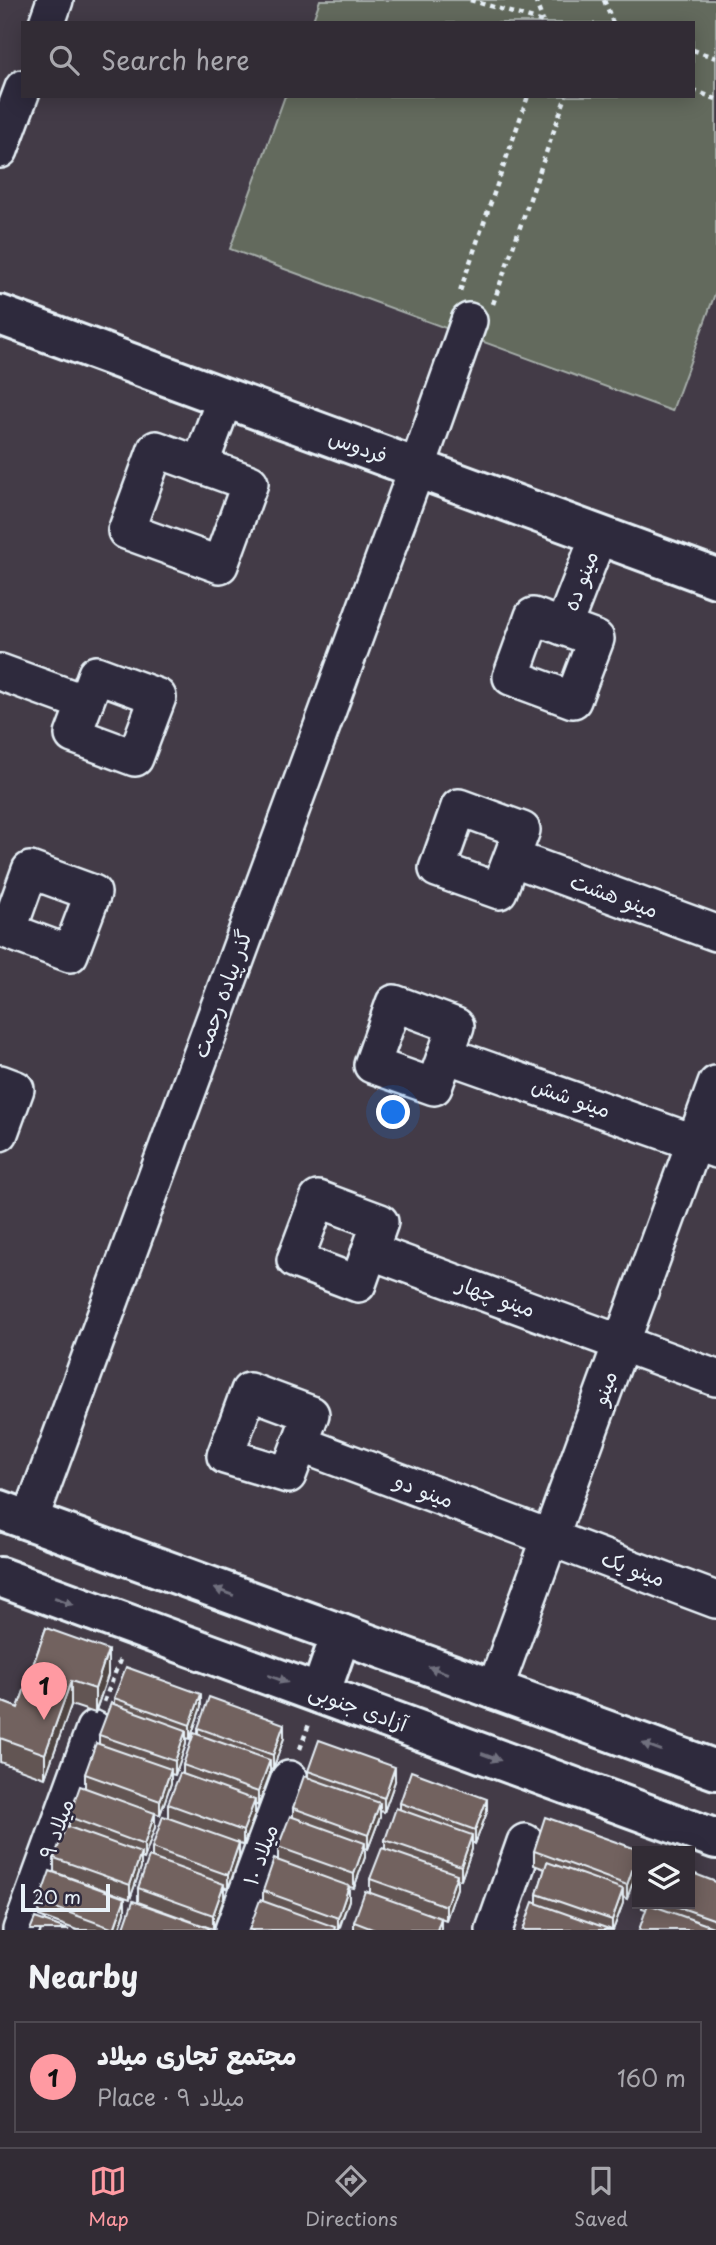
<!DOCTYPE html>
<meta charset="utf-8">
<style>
body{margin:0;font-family:"Playpen Sans","Playpen Sans Arabic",sans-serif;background:#3d3841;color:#f1f3f6}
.controls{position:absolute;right:21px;bottom:21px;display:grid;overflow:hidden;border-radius:0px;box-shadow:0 4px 18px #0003}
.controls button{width:63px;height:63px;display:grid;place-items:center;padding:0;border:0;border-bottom:2px solid #4d4850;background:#322c35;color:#f1f3f6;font:35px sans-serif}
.scale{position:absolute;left:21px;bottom:18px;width:89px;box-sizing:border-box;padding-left:7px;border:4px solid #e8f1f8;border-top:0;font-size:19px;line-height:24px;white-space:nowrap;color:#e8f1f8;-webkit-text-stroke:5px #2f2a3d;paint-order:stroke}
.you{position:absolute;left:394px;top:1113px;width:24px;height:24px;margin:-18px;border:5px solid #fff;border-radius:50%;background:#1a73e8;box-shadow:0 0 0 10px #1a73e833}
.badge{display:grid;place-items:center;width:46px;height:46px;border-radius:50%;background:#ff9aa2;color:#111;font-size:23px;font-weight:700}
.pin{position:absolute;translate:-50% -58px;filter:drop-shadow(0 2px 4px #0008)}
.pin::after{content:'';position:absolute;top:37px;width:24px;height:21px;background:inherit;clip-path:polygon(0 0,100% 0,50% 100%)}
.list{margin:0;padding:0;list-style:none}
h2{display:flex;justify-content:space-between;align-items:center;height:91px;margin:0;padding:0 28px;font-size:30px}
h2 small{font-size:23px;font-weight:400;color:#a8a7ad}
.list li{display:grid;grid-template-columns:46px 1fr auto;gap:21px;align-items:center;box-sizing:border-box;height:112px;margin:0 14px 14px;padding:0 14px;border:2px solid #4d4850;border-radius:0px}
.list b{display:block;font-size:26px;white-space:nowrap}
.list p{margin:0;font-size:23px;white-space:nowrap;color:#a8a7ad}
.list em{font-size:23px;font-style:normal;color:#a8a7ad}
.icon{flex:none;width:38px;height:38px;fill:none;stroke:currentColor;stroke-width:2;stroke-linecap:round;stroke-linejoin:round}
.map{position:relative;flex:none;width:716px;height:1930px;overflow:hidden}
.search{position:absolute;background:#322c35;box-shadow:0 4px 18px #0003;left:21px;right:21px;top:21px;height:77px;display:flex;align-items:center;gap:18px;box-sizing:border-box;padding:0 24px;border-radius:0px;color:#a8a7ad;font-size:26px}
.sheet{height:217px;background:#322c35}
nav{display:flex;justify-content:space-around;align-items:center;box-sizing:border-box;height:98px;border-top:2px solid #4d4850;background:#322c35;font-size:19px;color:#a8a7ad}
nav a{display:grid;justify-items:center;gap:4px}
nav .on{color:#ff9aa2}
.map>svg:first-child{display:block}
</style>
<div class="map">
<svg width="716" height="1930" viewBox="0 0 716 1930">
<rect width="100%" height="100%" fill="#433b47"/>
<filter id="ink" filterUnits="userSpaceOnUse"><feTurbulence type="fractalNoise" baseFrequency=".0143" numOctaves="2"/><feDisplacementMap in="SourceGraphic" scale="14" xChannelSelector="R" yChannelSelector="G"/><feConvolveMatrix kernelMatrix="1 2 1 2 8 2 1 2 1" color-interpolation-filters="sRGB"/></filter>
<g filter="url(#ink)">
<!-- green -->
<polygon fill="#636a5d" stroke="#a6aeaa" stroke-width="2" points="320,0 716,0 716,291 672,411 230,249 285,96 693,96 693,23 312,23"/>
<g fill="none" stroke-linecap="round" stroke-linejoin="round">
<defs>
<g id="street">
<polyline points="47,23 55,0"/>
<polyline points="0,150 23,88"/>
<polygon points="156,449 250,483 220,565 126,531"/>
<polyline points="200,465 225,398"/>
<polygon points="533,616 596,639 573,700 511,677"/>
<polyline points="563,627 599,535"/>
<polyline points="0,672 85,703"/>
<polygon points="96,674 158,697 135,758 73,735"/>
<polygon points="459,807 522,830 499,891 437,869"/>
<polyline points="512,858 716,933"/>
<polygon points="30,870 93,893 70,954 8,931"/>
<polygon points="394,1003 456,1026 434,1087 372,1065"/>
<polyline points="446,1055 716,1150"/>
<polyline points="0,1083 16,1089 0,1133"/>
<polygon points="318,1199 380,1222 358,1284 295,1260"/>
<polyline points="370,1251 716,1378"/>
<polygon points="249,1391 311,1414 288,1475 225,1456"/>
<polyline points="300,1444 716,1600"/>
<polyline points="30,1520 417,468 469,321"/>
<polyline points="494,1691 716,1084"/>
<polyline points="21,1930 94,1729"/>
<polyline points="233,1930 289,1779"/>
<polyline points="494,1930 525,1842"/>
</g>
<g id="secondary">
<polyline points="0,315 716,578"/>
<polyline points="0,1510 716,1770"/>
<polyline points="0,1577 716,1839"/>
<polyline points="320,1694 341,1634"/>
</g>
</defs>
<!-- street casing -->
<use href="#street" stroke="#e8f1f8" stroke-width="40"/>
<!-- secondary casing -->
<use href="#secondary" stroke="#e8f1f8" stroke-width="44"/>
<!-- path -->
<g stroke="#e8f1f8" stroke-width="4.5" stroke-dasharray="5 5" stroke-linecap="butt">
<polyline points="470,0 543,22"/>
<polyline points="535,0 543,21"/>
<polyline points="604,0 613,23"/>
<polyline points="693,50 716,58"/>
<polyline points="693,90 716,99"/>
<polyline points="460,291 528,96"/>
<polyline points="493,304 566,96"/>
<polyline points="104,1702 121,1657"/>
<polyline points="300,1749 309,1724"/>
</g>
<!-- street -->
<use href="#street" stroke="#2f2a3d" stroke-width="35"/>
<!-- secondary -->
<use href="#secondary" stroke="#2f2a3d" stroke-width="38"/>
</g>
<!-- wall -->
<g fill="#625452" stroke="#e8f1f8" stroke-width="2">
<polygon points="46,1628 108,1675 95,1713 71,1705 45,1778 0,1762 0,1701 18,1708"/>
<polygon points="114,1698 201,1707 190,1739 186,1738 186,1744 175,1775 171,1774 171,1783 160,1815 155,1813 155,1827 144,1859 141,1858 141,1867 130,1899 54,1872 54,1858 69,1827 69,1817 85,1788 85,1774 99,1744 99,1735 114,1704"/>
<polygon points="198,1728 284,1738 273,1769 270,1768 270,1774 258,1806 255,1804 255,1814 243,1845 239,1844 239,1857 228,1889 224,1887 224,1898 213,1929 138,1902 138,1888 152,1858 152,1848 168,1818 168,1804 183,1774 183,1765 198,1735"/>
<polygon points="308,1771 395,1781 384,1812 380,1811 380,1817 368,1849 365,1848 365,1857 354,1888 349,1887 349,1900 339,1930 249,1930 263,1901 263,1891 278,1861 278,1847 293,1817 293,1808 308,1777"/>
<polygon points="400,1803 487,1812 475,1844 472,1842 472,1849 461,1880 457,1879 457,1888 446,1920 441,1918 441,1930 354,1930 354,1922 370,1893 370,1879 385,1849 385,1840 400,1809"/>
<polygon points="639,1850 627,1899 623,1897 623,1903 613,1930 523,1930 537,1903 537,1894 545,1869 534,1865 534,1851"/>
<polygon points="716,1882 716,1930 642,1908 642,1904 690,1904"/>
<polygon points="39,1902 125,1912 119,1930 77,1930 39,1916"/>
</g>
<!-- shaded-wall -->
<g fill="#504542" stroke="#e8f1f8" stroke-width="2">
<polygon points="108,1650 108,1675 95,1713 95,1689"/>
<polygon points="71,1681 71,1705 45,1778 45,1754"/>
<polygon points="201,1694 201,1707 190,1739 190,1725"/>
<polygon points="284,1724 284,1738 273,1769 273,1755"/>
<polygon points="186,1730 186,1744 175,1775 175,1761"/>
<polygon points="270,1760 270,1774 258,1806 258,1792"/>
<polygon points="395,1767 395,1781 384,1812 384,1798"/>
<polygon points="171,1769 171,1783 160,1815 160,1801"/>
<polygon points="487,1799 487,1812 475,1844 475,1830"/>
<polygon points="255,1800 255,1814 243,1845 243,1831"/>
<polygon points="380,1803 380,1817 368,1849 368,1835"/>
<polygon points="155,1813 155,1827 144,1859 144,1845"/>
<polygon points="472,1835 472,1849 461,1880 461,1866"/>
<polygon points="239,1843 239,1857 228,1889 228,1875"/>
<polygon points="365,1843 365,1857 354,1888 354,1874"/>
<polygon points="141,1853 141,1867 130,1899 130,1885"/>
<polygon points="637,1856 637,1870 627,1899 627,1885"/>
<polygon points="457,1874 457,1888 446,1920 446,1906"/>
<polygon points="224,1884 224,1898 213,1929 213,1915"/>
<polygon points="349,1886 349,1900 338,1930 338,1918"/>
<polygon points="623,1889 623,1903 613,1930 612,1930 612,1920"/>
<polygon points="125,1898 125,1912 119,1930 114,1930"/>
<polygon points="441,1918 441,1930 437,1930"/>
</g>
<!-- building -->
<g fill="#72625f" stroke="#e8f1f8" stroke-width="2">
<polygon points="46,1628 108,1650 95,1689 71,1681 45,1754 0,1738 0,1701 18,1708"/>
<polygon points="126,1667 201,1694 190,1725 114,1698"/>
<polygon points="209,1697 284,1724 273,1755 198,1728"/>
<polygon points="111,1703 186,1730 175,1761 99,1735"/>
<polygon points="194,1733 270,1760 258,1792 183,1765"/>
<polygon points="319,1740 395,1767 384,1798 308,1771"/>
<polygon points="96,1743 171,1769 160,1801 85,1774"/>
<polygon points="411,1771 487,1799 475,1830 400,1803"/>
<polygon points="180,1773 255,1800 243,1831 168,1804"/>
<polygon points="304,1776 380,1803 368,1835 293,1808"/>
<polygon points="80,1786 155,1813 144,1845 69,1817"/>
<polygon points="396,1808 472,1835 461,1866 385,1840"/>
<polygon points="163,1816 239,1843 228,1875 152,1848"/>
<polygon points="290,1816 365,1843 354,1874 278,1847"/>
<polygon points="545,1817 639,1850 637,1851 637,1856 627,1885 534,1851"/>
<polygon points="66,1826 141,1853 130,1885 54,1858"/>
<polygon points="382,1848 457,1874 446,1906 370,1879"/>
<polygon points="149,1857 224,1884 213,1915 138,1888"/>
<polygon points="274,1859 349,1886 338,1918 263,1891"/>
<polygon points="547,1862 623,1889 612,1920 537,1894"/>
<polygon points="50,1871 125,1898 114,1929 39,1902"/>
<polygon points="690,1872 716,1882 716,1920 670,1904 690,1904"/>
<polygon points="365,1891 441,1918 437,1930 375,1930 354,1922"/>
<polygon points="260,1900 335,1927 334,1930 249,1930"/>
<polygon points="133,1901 209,1928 208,1930 123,1930"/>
<polygon points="533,1902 609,1929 608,1930 523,1930"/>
<polygon points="648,1904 716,1928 716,1930 639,1930"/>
<polygon points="35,1918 69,1930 30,1930"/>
</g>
<!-- one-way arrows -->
<defs><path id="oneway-solid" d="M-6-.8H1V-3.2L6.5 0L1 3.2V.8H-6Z" transform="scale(1.75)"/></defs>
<g fill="#70707e">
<use href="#oneway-solid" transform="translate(224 1592) rotate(-160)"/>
<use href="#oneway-solid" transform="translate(64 1601) rotate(20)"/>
<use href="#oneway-solid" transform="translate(438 1670) rotate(-160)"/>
<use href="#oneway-solid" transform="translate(278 1679) rotate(20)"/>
<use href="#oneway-solid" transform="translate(652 1747) rotate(-160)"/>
<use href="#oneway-solid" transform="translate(491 1757) rotate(20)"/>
</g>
</g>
<g text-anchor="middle" stroke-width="5" stroke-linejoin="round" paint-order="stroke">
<!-- street labels -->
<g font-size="21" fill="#e8f1f8" stroke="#2f2a3d">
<text transform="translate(358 447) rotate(20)" y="7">فردوس</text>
<text transform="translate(581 581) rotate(-69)" y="7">مینو ده</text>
<text transform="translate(614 896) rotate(20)" y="7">مینو هشت</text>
<text transform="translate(223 994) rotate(-70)" y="7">گذر پیاده رحمت</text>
<text transform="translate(571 1098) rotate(19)" y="7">مینو شش</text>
<text transform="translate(496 1297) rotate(20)" y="7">مینو چهار</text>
<text transform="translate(605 1388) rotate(-70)" y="7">مینو</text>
<text transform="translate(424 1491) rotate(21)" y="7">مینو دو</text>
<text transform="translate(633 1569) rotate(20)" y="7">مینو یک</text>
<text transform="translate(358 1708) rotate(20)" y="7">آزادی جنوبی</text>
<text transform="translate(57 1829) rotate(-70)" y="7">میلاد ۹</text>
<text transform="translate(261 1855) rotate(-70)" y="7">میلاد ۱۰</text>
</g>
</g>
</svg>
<div class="controls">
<button><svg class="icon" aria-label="layers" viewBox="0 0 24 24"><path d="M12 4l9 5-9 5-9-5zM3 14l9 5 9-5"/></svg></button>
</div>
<div class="scale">20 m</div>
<div class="you"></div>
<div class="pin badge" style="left:44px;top:1720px">1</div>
<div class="search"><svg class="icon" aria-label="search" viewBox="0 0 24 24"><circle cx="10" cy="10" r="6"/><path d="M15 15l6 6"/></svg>Search here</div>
</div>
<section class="sheet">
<h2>Nearby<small></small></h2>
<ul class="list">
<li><span class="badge">1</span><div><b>مجتمع تجاری میلاد</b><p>Place · میلاد ۹</p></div><em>160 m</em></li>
</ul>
</section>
<nav>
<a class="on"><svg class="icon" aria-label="map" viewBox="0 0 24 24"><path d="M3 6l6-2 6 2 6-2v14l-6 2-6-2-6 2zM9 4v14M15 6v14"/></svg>Map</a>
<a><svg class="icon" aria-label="directions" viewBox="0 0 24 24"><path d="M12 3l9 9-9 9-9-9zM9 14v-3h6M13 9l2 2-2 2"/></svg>Directions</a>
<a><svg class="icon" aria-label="saved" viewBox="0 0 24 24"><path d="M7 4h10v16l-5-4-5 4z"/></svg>Saved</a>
</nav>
